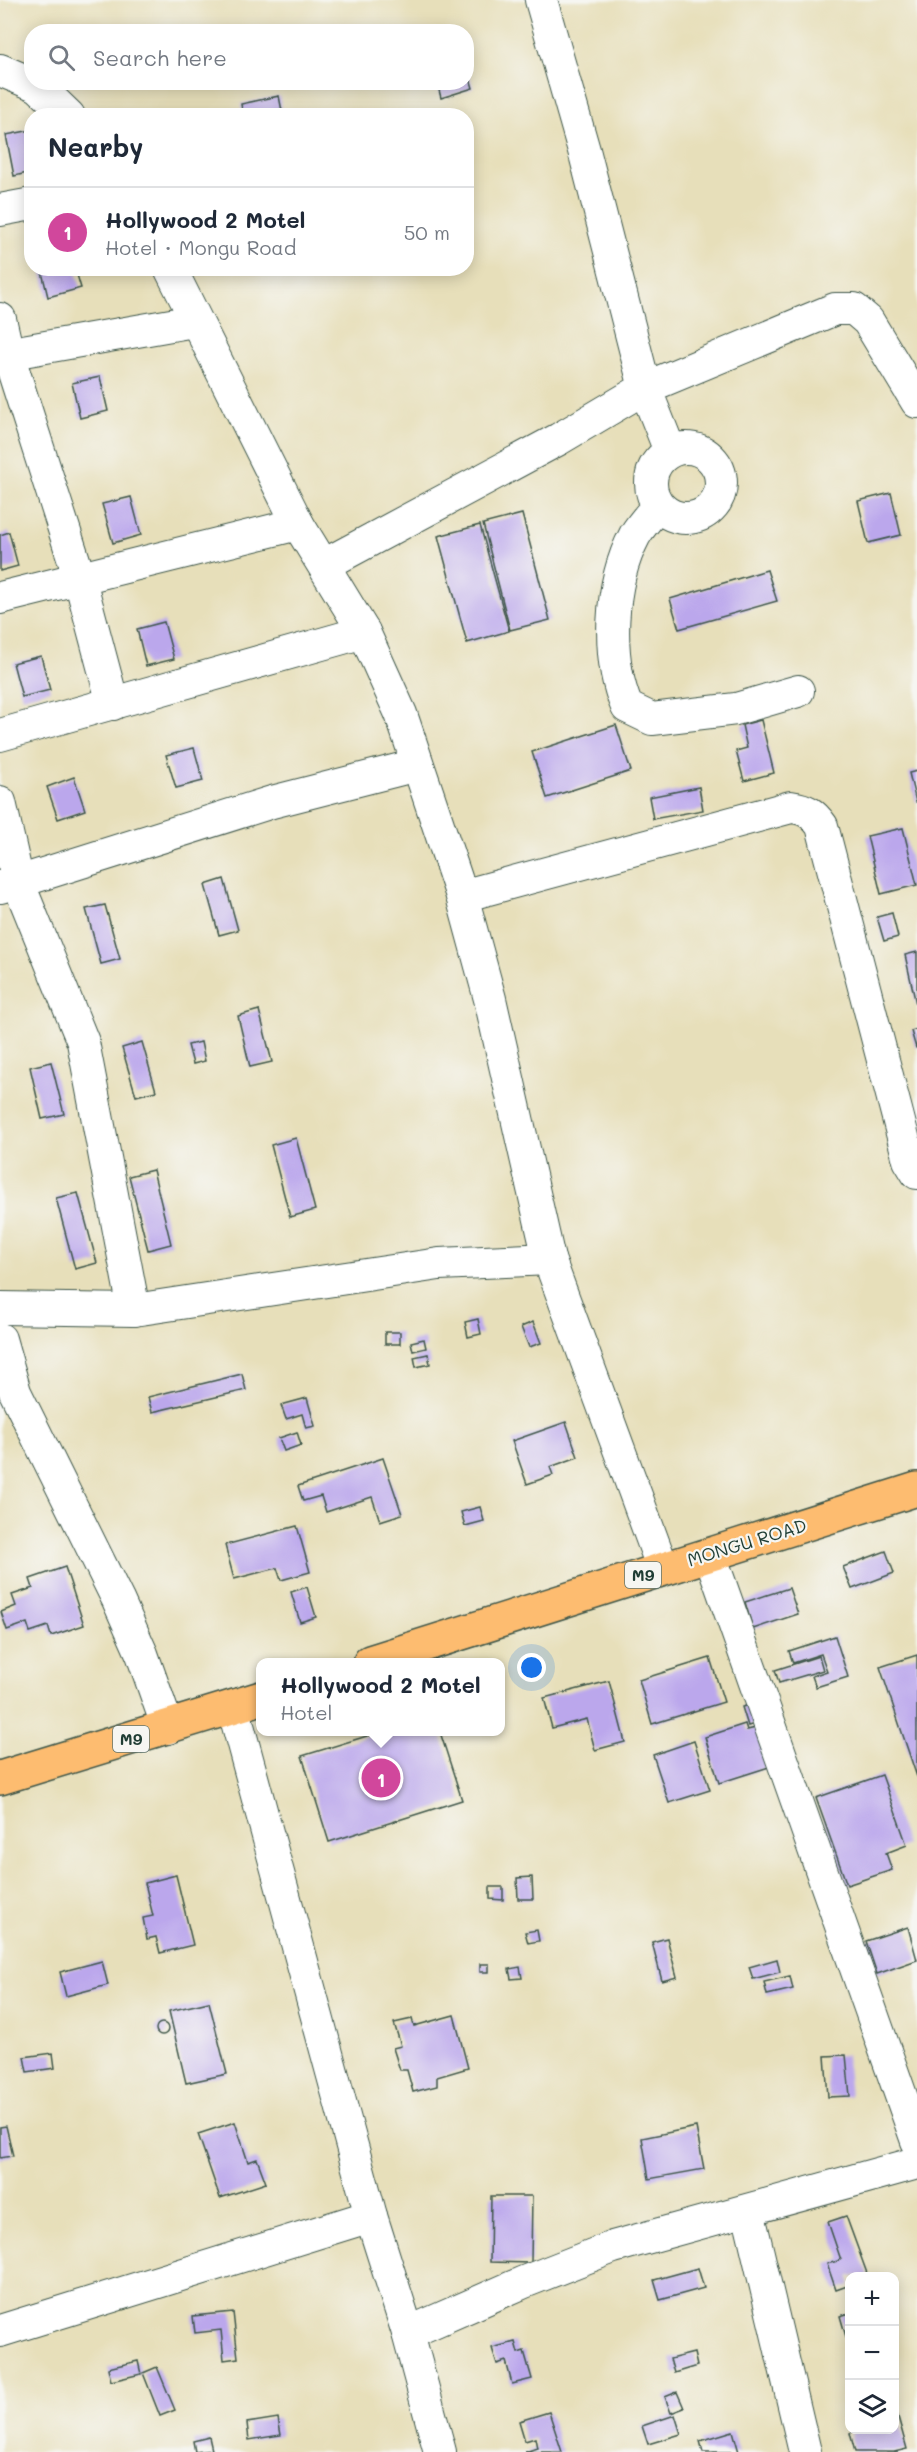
<!DOCTYPE html>
<meta charset="utf-8">
<style>
body{margin:0;font-family:Mali,sans-serif;background:#f6f6f7;color:#1f2937}
.controls{position:absolute;right:18px;bottom:18px;display:grid;overflow:hidden;border-radius:12px;box-shadow:0 3px 15px #0003}
.controls button{width:54px;height:54px;display:grid;place-items:center;padding:0;border:0;border-bottom:2px solid #e0e1e3;background:#fff;color:#1f2937;font:30px sans-serif}
.you{position:absolute;left:532px;top:1668px;width:21px;height:21px;margin:-15px;border:4px solid #fff;border-radius:50%;background:#1a73e8;box-shadow:0 0 0 9px #1a73e833}
.badge{display:grid;place-items:center;width:39px;height:39px;border-radius:50%;background:#d1495b;color:#fff;font-size:20px;font-weight:700}
.pin{position:absolute;translate:-50% -50%;border:3px solid #fff;box-shadow:0 2px 6px #0006}
.popup{position:absolute;left:256px;top:1658px;width:249px;height:78px;box-sizing:border-box;display:grid;place-content:center;border-radius:12px;background:#fff;filter:drop-shadow(0 2px 4px #0005);font-size:20px;white-space:nowrap;color:#747a83}
.popup b{font-size:22px;color:#1f2937}
.popup::after{content:'';position:absolute;left:50%;top:100%;margin-left:-12px;border:12px solid transparent;border-top-color:#fff}
.list{margin:0;padding:0;list-style:none}
h2{display:flex;justify-content:space-between;align-items:center;height:78px;margin:0;padding:0 24px;font-size:26px}
h2 small{font-size:20px;font-weight:400;color:#747a83}
.list li{display:grid;grid-template-columns:39px 1fr auto;gap:18px;align-items:center;box-sizing:border-box;height:90px;padding:0 24px;border-top:2px solid #e0e1e3}
.list b{display:block;font-size:22px;white-space:nowrap}
.list p{margin:0;font-size:20px;white-space:nowrap;color:#747a83}
.list em{font-size:20px;font-style:normal;color:#747a83}
.icon{flex:none;width:33px;height:33px;fill:none;stroke:currentColor;stroke-width:2;stroke-linecap:round;stroke-linejoin:round}
.map{position:relative;flex:none;width:917px;height:2452px;overflow:hidden}
.search{position:absolute;background:#fff;box-shadow:0 3px 15px #0003;left:24px;top:24px;width:450px;height:66px;display:flex;align-items:center;gap:15px;box-sizing:border-box;padding:0 21px;border-radius:24px;color:#747a83;font-size:22px}
.panel{position:absolute;background:#fff;box-shadow:0 3px 15px #0003;left:24px;top:108px;width:450px;height:168px;border-radius:24px}
.map>svg:first-child{display:block}
</style>
<div class="map">
<svg width="917" height="2452" viewBox="0 0 917 2452">
<rect width="100%" height="100%" fill="#f6f6f2"/>
<filter id="ink" filterUnits="userSpaceOnUse"><feTurbulence type="fractalNoise" baseFrequency=".0167" numOctaves="2"/><feDisplacementMap in="SourceGraphic" scale="12" xChannelSelector="R" yChannelSelector="G"/><feConvolveMatrix kernelMatrix="1 2 1 2 8 2 1 2 1" color-interpolation-filters="sRGB"/></filter>
<filter id="wash" filterUnits="userSpaceOnUse"><feTurbulence type="fractalNoise" baseFrequency=".008" numOctaves="4" result="noise"/><feDisplacementMap in="SourceGraphic" scale="24" xChannelSelector="R" yChannelSelector="G"/><feGaussianBlur stdDeviation="1.35" result="paint"/><feColorMatrix in="noise" values="0 0 0 0 0 0 0 0 0 0 0 0 0 0 0 0 0 1.4 0 .05"/><feComposite in="paint" operator="in"/></filter>
<g filter="url(#wash)">
<rect width="100%" height="100%" fill="#e7dfba"/>
<g id="blocks">
<!-- building -->
<g fill="#bba7ec">
<polygon points="467,68 473,88 441,98 437,82 466,82"/>
<polygon points="279,96 283,116 243,116 241,104"/>
<polygon points="32,130 32,172 14,176 6,135"/>
<polygon points="41,268 75,268 81,288 48,297"/>
<polygon points="100,377 108,411 80,418 72,383"/>
<polygon points="891,493 901,535 868,543 858,501"/>
<polygon points="131,497 141,535 113,543 102,504"/>
<polygon points="522,514 550,620 510,630 483,524"/>
<polygon points="480,525 509,631 467,643 438,536"/>
<polygon points="9,532 18,566 0,571 0,535"/>
<polygon points="767,570 777,601 679,629 670,599"/>
<polygon points="164,622 174,659 146,666 137,629"/>
<polygon points="41,656 50,690 22,697 13,663"/>
<polygon points="761,720 774,773 744,781 736,751 747,748 742,725"/>
<polygon points="616,725 631,771 547,798 532,752"/>
<polygon points="194,748 203,781 176,788 166,755"/>
<polygon points="917,771 917,802 916,802 909,773"/>
<polygon points="74,777 85,810 58,819 47,787"/>
<polygon points="699,787 703,810 653,819 649,797"/>
<polygon points="903,828 917,885 881,894 867,836"/>
<polygon points="224,879 238,930 219,935 205,885"/>
<polygon points="105,905 120,959 101,964 86,909"/>
<polygon points="892,913 898,937 884,941 877,917"/>
<polygon points="917,952 917,1004 916,1004 905,955"/>
<polygon points="259,1010 272,1062 250,1067 238,1016"/>
<polygon points="917,1029 917,1048 916,1048 911,1031"/>
<polygon points="142,1042 156,1091 136,1096 122,1048"/>
<polygon points="201,1042 205,1061 193,1064 188,1045"/>
<polygon points="51,1062 64,1114 42,1119 30,1067"/>
<polygon points="296,1138 315,1210 290,1217 271,1145"/>
<polygon points="153,1170 171,1244 148,1250 129,1176"/>
<polygon points="78,1193 97,1263 75,1269 56,1198"/>
<polygon points="478,1319 481,1334 468,1337 465,1322"/>
<polygon points="533,1322 541,1343 529,1347 521,1327"/>
<rect x="385" y="1332" width="15" height="12"/>
<polygon points="424,1339 426,1348 413,1351 411,1342"/>
<polygon points="428,1354 430,1364 416,1367 414,1357"/>
<polygon points="242,1374 246,1390 152,1412 148,1397"/>
<polygon points="307,1398 315,1426 306,1428 302,1414 286,1419 281,1405"/>
<polygon points="566,1422 578,1457 550,1467 553,1475 527,1484 512,1441"/>
<polygon points="297,1432 301,1445 284,1451 279,1438"/>
<polygon points="383,1458 402,1514 380,1521 372,1497 326,1512 321,1496 303,1501 298,1486"/>
<polygon points="480,1507 484,1521 465,1526 461,1512"/>
<polygon points="297,1526 310,1572 281,1580 277,1568 234,1579 225,1545"/>
<polygon points="886,1551 894,1573 852,1589 843,1567"/>
<polygon points="65,1567 84,1625 51,1636 48,1626 30,1632 27,1623 7,1630 1,1612 16,1606 12,1595 33,1588 30,1579"/>
<polygon points="307,1587 316,1617 300,1622 291,1592"/>
<polygon points="789,1588 798,1614 753,1629 745,1602"/>
<polygon points="835,1636 848,1677 816,1687 812,1676 827,1671 821,1654 793,1663 789,1651"/>
<polygon points="917,1655 917,1777 880,1667"/>
<polygon points="819,1656 823,1670 779,1683 775,1670"/>
<polygon points="710,1658 724,1702 652,1724 639,1680"/>
<polygon points="609,1681 625,1742 595,1750 587,1719 552,1728 544,1698"/>
<polygon points="753,1704 759,1723 748,1726 742,1707"/>
<polygon points="745,1724 747,1730 756,1728 769,1767 719,1783 705,1737"/>
<polygon points="380,1732 440,1732 462,1800 329,1842 302,1756"/>
<polygon points="694,1741 710,1790 669,1803 653,1755"/>
<polygon points="882,1775 907,1845 886,1853 892,1870 847,1885 816,1798"/>
<polygon points="176,1875 193,1945 160,1953 156,1937 147,1939 143,1918 153,1916 145,1883"/>
<polygon points="532,1877 533,1899 518,1899 517,1878"/>
<polygon points="490,1887 503,1887 503,1900 490,1899"/>
<polygon points="908,1927 917,1960 877,1974 866,1941"/>
<polygon points="537,1930 539,1941 528,1943 525,1932"/>
<polygon points="667,1938 677,1977 662,1981 652,1942"/>
<polygon points="777,1959 780,1972 753,1979 749,1967"/>
<polygon points="102,1961 108,1985 66,1996 60,1972"/>
<rect x="480" y="1964" width="9" height="8"/>
<polygon points="520,1967 522,1978 511,1979 509,1969"/>
<polygon points="790,1976 793,1989 767,1995 764,1982"/>
<polygon points="209,2002 227,2074 186,2083 169,2011"/>
<polygon points="454,2015 468,2068 437,2077 437,2086 413,2092 407,2070 400,2070 393,2048 401,2046 394,2023 412,2019 414,2026"/>
<circle cx="162" cy="2029" r="6"/>
<polygon points="53,2053 55,2068 27,2072 24,2057"/>
<polygon points="846,2055 850,2096 828,2097 825,2056"/>
<polygon points="235,2122 248,2162 257,2159 266,2183 220,2198 198,2134"/>
<polygon points="6,2126 13,2156 0,2158 0,2127"/>
<polygon points="696,2127 704,2169 649,2179 642,2138"/>
<polygon points="491,2196 532,2196 531,2263 490,2262"/>
<polygon points="846,2216 868,2276 850,2276 850,2285 836,2290 827,2264 841,2260 828,2222"/>
<polygon points="698,2268 704,2288 660,2300 654,2280"/>
<polygon points="233,2312 238,2358 224,2360 221,2330 195,2333 193,2316"/>
<polygon points="850,2313 850,2346 849,2347 840,2316"/>
<polygon points="515,2342 518,2353 524,2351 532,2379 512,2384 506,2361 497,2364 492,2348"/>
<polygon points="694,2353 697,2366 674,2373 670,2359"/>
<polygon points="138,2361 141,2374 111,2381 108,2368"/>
<polygon points="157,2367 175,2410 160,2416 143,2373"/>
<polygon points="677,2392 684,2408 671,2413 665,2397"/>
<polygon points="895,2406 907,2449 894,2452 855,2452 850,2433 857,2430 894,2430"/>
<polygon points="549,2412 562,2452 525,2452 537,2448 535,2438 525,2441 519,2421"/>
<polygon points="675,2415 681,2434 648,2444 642,2426"/>
<polygon points="278,2418 281,2435 249,2440 247,2423"/>
<polygon points="733,2431 739,2452 703,2452 700,2441"/>
<polygon points="209,2437 212,2450 195,2452 193,2441"/>
</g>
</g>
</g>
<g filter="url(#ink)">
<use href="#blocks" fill-opacity="0" stroke="#3d5548" stroke-width="1.5"/>
<g fill="none" stroke-linecap="round" stroke-linejoin="round">
<defs>
<g id="minor">
<polyline points="0,70 38,86 69,116"/>
<polyline points="0,210 32,204"/>
<polyline points="170,268 298,524 364,632 401,714 462,896 490,999 549,1259 663,1569"/>
<polyline points="0,319 8,354 79,576 113,704"/>
<polyline points="0,355 194,321"/>
<circle cx="686" cy="483" r="35"/>
<polyline points="670,451 645,388 835,309 854,309 868,321 917,402"/>
<path d="M658,506C650,515 641,525 635,535C609,584 606,657 627,707L652,719L736,709L798,691"/>
<polyline points="324,565 559,439 645,388 585,154 541,0"/>
<polyline points="0,598 298,524"/>
<polyline points="0,735 364,632"/>
<polyline points="0,802 18,882 0,887"/>
<path d="M462,896L791,807C806,809 813,813 822,826L909,1160L917,1173"/>
<polyline points="0,1308 134,1310 83,1042 18,882 272,802 417,765"/>
<polyline points="134,1310 439,1264 549,1259"/>
<polyline points="0,1339 15,1392 118,1600 142,1654 168,1728"/>
<polyline points="710,1555 917,2141"/>
<polyline points="233,1707 371,2216 408,2333 440,2452"/>
<polyline points="748,2211 805,2452"/>
<polyline points="0,2331 371,2216"/>
<polyline points="408,2333 524,2282 613,2247 917,2163"/>
</g>
<g id="major">
<polyline points="370,1662 917,1489"/>
<polyline points="0,1778 261,1698"/>
</g>
</defs>
<!-- minor casing -->
<use href="#minor" stroke="#3d5548" stroke-width="34"/>
<!-- major casing -->
<use href="#major" stroke="#3d5548" stroke-width="36"/>
<!-- minor -->
<use href="#minor" stroke="#fff" stroke-width="32"/>
<!-- major -->
<use href="#major" stroke="#fdbc70" stroke-width="33"/>
</g>
</g>
<g text-anchor="middle" stroke-width="4.5" stroke-linejoin="round" paint-order="stroke">
<!-- shield labels -->
<g fill="#f6f6f2" stroke="#60746d" stroke-width="1.5">
<rect x="625" y="1562" width="36" height="26" rx="4.5"/>
<rect x="113" y="1726" width="36" height="26" rx="4.5"/>
</g>
<g font-size="16" font-weight="bold" fill="#1f3d34">
<text x="643" y="1581">M9</text>
<text x="131" y="1745">M9</text>
</g>
<!-- street labels -->
<g font-size="18" fill="#1f3d34" stroke="#f6f6f2">
<text transform="translate(747 1543) rotate(-17)" y="6">MONGU ROAD</text>
</g>
</g>
</svg>
<div class="controls">
<button>+</button>
<button>−</button>
<button><svg class="icon" aria-label="layers" viewBox="0 0 24 24"><path d="M12 4l9 5-9 5-9-5zM3 14l9 5 9-5"/></svg></button>
</div>
<div class="you"></div>
<div class="pin badge" style="left:381px;top:1778px;background:#d1479c">1</div>
<div class="popup"><b>Hollywood 2 Motel</b>Hotel</div>
<div class="search"><svg class="icon" aria-label="search" viewBox="0 0 24 24"><circle cx="10" cy="10" r="6"/><path d="M15 15l6 6"/></svg>Search here</div>
<section class="panel">
<h2>Nearby<small></small></h2>
<ul class="list">
<li><span class="badge" style="background:#d1479c">1</span><div><b>Hollywood 2 Motel</b><p>Hotel · Mongu Road</p></div><em>50 m</em></li>
</ul>
</section>
</div>
